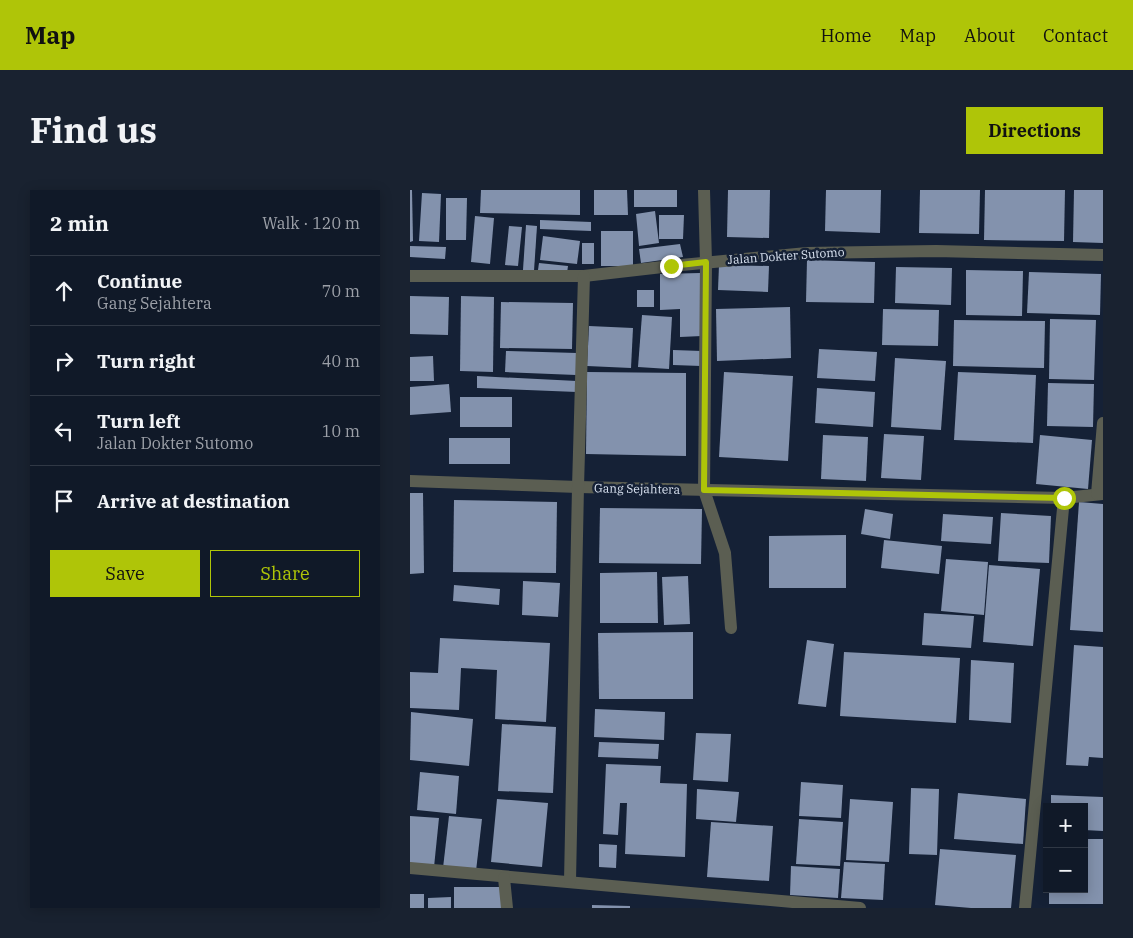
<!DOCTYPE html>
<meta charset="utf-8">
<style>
body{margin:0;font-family:"IBM Plex Serif",serif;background:#192230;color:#f1f3f6}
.controls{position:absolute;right:15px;bottom:15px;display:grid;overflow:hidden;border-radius:0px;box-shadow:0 2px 12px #0003}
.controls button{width:45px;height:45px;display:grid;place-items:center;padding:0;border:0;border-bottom:1px solid #303845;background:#101928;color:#f1f3f6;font:25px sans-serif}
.stop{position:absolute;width:15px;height:15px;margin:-11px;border:4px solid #afc508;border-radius:50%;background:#fff}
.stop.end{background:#afc508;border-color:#fff;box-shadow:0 1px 5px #0008}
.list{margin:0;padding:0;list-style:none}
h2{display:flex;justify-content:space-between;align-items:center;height:65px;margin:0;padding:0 20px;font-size:21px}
h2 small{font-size:16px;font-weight:400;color:#9ca0a8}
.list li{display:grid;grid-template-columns:32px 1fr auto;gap:15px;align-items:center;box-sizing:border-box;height:70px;padding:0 20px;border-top:1px solid #303845}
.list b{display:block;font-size:19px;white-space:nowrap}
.list p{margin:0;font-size:16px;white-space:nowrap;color:#9ca0a8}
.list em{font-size:16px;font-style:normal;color:#9ca0a8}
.actions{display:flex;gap:10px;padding:15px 20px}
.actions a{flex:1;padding:11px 0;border:1px solid #afc508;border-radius:0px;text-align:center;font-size:18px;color:#afc508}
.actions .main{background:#afc508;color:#111}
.icon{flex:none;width:28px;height:28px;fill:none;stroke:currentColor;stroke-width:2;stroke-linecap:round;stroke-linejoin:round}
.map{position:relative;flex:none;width:693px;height:718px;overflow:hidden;border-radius:0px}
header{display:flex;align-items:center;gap:30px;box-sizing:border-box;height:70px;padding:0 25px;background:#afc508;color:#111}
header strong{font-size:24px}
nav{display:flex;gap:28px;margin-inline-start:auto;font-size:18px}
.intro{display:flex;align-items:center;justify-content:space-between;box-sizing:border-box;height:120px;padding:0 30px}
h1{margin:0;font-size:35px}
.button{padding:12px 22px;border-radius:0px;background:#afc508;color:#111;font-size:18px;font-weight:700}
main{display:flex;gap:30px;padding:0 30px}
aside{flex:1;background:#101928;border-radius:0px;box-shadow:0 2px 12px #0003}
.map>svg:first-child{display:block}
</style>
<header>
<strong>Map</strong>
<nav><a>Home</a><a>Map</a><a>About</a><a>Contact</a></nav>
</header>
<div class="intro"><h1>Find us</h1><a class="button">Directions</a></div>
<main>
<aside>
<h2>2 min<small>Walk · 120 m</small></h2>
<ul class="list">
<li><svg class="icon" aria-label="ahead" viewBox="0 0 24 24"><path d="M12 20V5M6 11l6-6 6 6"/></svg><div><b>Continue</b><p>Gang Sejahtera</p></div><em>70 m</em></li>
<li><svg class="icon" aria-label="right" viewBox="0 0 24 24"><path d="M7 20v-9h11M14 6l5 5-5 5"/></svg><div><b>Turn right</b></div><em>40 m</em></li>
<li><svg class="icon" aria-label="left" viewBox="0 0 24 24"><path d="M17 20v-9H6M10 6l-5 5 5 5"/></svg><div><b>Turn left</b><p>Jalan Dokter Sutomo</p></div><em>10 m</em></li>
<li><svg class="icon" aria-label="arrive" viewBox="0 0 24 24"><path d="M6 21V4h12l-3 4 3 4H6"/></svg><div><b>Arrive at destination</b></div></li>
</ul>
<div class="actions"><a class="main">Save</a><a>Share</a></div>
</aside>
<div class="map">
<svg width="693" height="718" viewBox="0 0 693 718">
<rect width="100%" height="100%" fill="#152136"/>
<!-- building -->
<g fill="#8392ad">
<polygon points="0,0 2,0 3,51 0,52"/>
<polygon points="71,0 170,0 170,25 70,23"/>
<polygon points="184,0 217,0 218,25 184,25"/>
<rect x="224" y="0" width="43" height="17"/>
<polygon points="318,0 360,0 359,48 317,47"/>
<polygon points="416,0 471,0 470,43 415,41"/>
<polygon points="510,0 570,0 569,44 509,43"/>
<polygon points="575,0 655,0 654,51 574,50"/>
<polygon points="664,0 693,0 693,53 663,52"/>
<polygon points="12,3 31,4 29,52 9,51"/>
<polygon points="36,8 57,8 56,50 36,50"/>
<polygon points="245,21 249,53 229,56 226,24"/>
<polygon points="249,25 274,25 273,49 249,49"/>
<polygon points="65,26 84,28 80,74 61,72"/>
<polygon points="130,30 181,32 181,41 130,39"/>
<polygon points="116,35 127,36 124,81 113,80"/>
<polygon points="99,36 112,37 108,76 95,75"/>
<rect x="191" y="41" width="32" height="35"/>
<polygon points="133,46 170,51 167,74 130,70"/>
<rect x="172" y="53" width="12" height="21"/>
<polygon points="270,54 273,67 231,73 229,59"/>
<polygon points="0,56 36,57 35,69 0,67"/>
<polygon points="397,70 465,72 464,113 396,112"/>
<polygon points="129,73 158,76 157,83 128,80"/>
<polygon points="309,75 359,76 358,102 308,100"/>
<polygon points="486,77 542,78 541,115 485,113"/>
<polygon points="556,80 613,81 612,126 556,125"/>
<polygon points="619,82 691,84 690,125 617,123"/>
<polygon points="290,83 292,146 270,147 270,119 250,120 250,84"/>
<rect x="227" y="100" width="17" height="17"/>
<polygon points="0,106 39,107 38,145 0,144"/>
<polygon points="51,106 84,107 83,182 50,181"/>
<polygon points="91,112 163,113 162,159 90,158"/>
<polygon points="380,117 381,168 307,171 306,119"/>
<polygon points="473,119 529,120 528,156 472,155"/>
<polygon points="232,125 262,127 259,179 228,177"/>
<polygon points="640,129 686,130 684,190 639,189"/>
<polygon points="544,130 635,131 634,178 543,176"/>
<polygon points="179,136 223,138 221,178 177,176"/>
<polygon points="409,159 467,162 465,191 407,188"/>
<polygon points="263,160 292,161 291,176 263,175"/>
<polygon points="96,161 167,163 166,185 95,182"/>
<polygon points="23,166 24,191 0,191 0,167"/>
<polygon points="485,168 536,171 531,240 481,237"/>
<polygon points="177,182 276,183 276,266 176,264"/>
<polygon points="314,182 383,186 378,271 309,267"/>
<polygon points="548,182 626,185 623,253 544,250"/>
<polygon points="67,186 167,191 167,202 67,198"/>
<polygon points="638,193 684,194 683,237 637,236"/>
<polygon points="39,194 41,222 0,225 0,197"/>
<polygon points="407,198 465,202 463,237 405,233"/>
<rect x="50" y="207" width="52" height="30"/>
<polygon points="474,244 514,246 511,290 471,288"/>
<polygon points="413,245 458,247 456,291 411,289"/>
<polygon points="630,245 682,250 678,299 626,294"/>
<rect x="39" y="248" width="61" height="26"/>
<polygon points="0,303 13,303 14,383 0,384"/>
<polygon points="44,310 147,312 146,383 43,382"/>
<polygon points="669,312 693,314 693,442 660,440"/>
<polygon points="190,318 292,319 291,374 189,373"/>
<polygon points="455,319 483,324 480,349 451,344"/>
<polygon points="591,323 641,326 639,373 588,371"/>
<polygon points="533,324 583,327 581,354 531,351"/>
<polygon points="436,345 436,398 359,398 359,346"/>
<polygon points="474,350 532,356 529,384 471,378"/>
<polygon points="536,369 578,372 574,425 531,421"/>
<polygon points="579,375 630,379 623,456 573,452"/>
<polygon points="247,382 248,433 190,433 190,383"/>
<polygon points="278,386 280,434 254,435 252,387"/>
<polygon points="113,391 150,393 148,427 112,425"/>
<polygon points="44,395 90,399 89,415 43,411"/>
<polygon points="514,423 564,426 561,458 512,455"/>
<polygon points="283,442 283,509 189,509 188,443"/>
<polygon points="30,448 140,453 136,532 85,529 87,480 51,478 49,520 0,518 0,482 28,483"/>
<polygon points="397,450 424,454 416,517 388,514"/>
<polygon points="664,455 693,457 693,568 679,567 678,576 656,575"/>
<polygon points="434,462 550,468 546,533 430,526"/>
<polygon points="561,470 604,473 601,533 559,530"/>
<polygon points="185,519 255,522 254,550 184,547"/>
<polygon points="1,522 63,529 59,576 0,570"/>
<polygon points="92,534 146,537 143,603 88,601"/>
<polygon points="286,543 321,544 318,592 283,590"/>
<polygon points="189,552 249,554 248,569 188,567"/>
<polygon points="196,574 251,576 250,593 277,594 275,667 215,664 217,613 210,613 208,645 193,644"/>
<polygon points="10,582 49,586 46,624 7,620"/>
<polygon points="391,592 433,595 431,628 389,626"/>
<polygon points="501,598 529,599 527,665 499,664"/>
<polygon points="287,599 329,602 326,632 286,629"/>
<polygon points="548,603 616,609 613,654 544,649"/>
<polygon points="641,605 693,607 693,641 674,640 674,617 641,617"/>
<polygon points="87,609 138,613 132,677 81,672"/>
<polygon points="440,609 483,612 479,672 436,670"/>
<polygon points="0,626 29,628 24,677 0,675"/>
<polygon points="39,626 72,629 66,681 33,678"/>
<polygon points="389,629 433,632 430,676 386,674"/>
<polygon points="301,632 363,636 359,691 297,687"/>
<polygon points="674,649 693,649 693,714 639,714 639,699 674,699"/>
<polygon points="189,654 207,655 206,678 189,677"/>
<polygon points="530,659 606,665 601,718 561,718 525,715"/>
<polygon points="434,672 475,674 473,710 431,708"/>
<polygon points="381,676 430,679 428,708 380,705"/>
<rect x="44" y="697" width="50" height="21"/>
<rect x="0" y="704" width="14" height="14"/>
<polygon points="41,707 41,718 18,718 18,708"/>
<polygon points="182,715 220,716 220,718 182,718"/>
</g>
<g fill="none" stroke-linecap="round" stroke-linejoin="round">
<!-- minor -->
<g stroke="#5b5e52" stroke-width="12">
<polyline points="294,0 296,72 294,300 315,363 321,438"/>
<polyline points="0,86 174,86 261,76 397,63 526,61 693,65"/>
<polyline points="0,291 168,297 654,308 693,304"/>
<polyline points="687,304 693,233"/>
<polyline points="0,678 450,718"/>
<polyline points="94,688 97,718"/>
<polyline points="160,691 168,297 174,86"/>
<polyline points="615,718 654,308"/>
</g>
</g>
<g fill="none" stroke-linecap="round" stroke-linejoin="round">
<!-- route -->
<polyline stroke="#afc508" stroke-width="6" points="261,76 296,72 294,300 654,308"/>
</g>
<g text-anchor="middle" stroke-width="5" stroke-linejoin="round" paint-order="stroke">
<!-- street labels -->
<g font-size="12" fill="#d8e1ef" stroke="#152136">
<text transform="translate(376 66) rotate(-4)" y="4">Jalan Dokter Sutomo</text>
<text transform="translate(227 299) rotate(1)" y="4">Gang Sejahtera</text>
</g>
</g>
</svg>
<div class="controls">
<button>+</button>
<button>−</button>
</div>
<div class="stop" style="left:654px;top:308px"></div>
<div class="stop end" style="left:261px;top:76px"></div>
</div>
</main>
